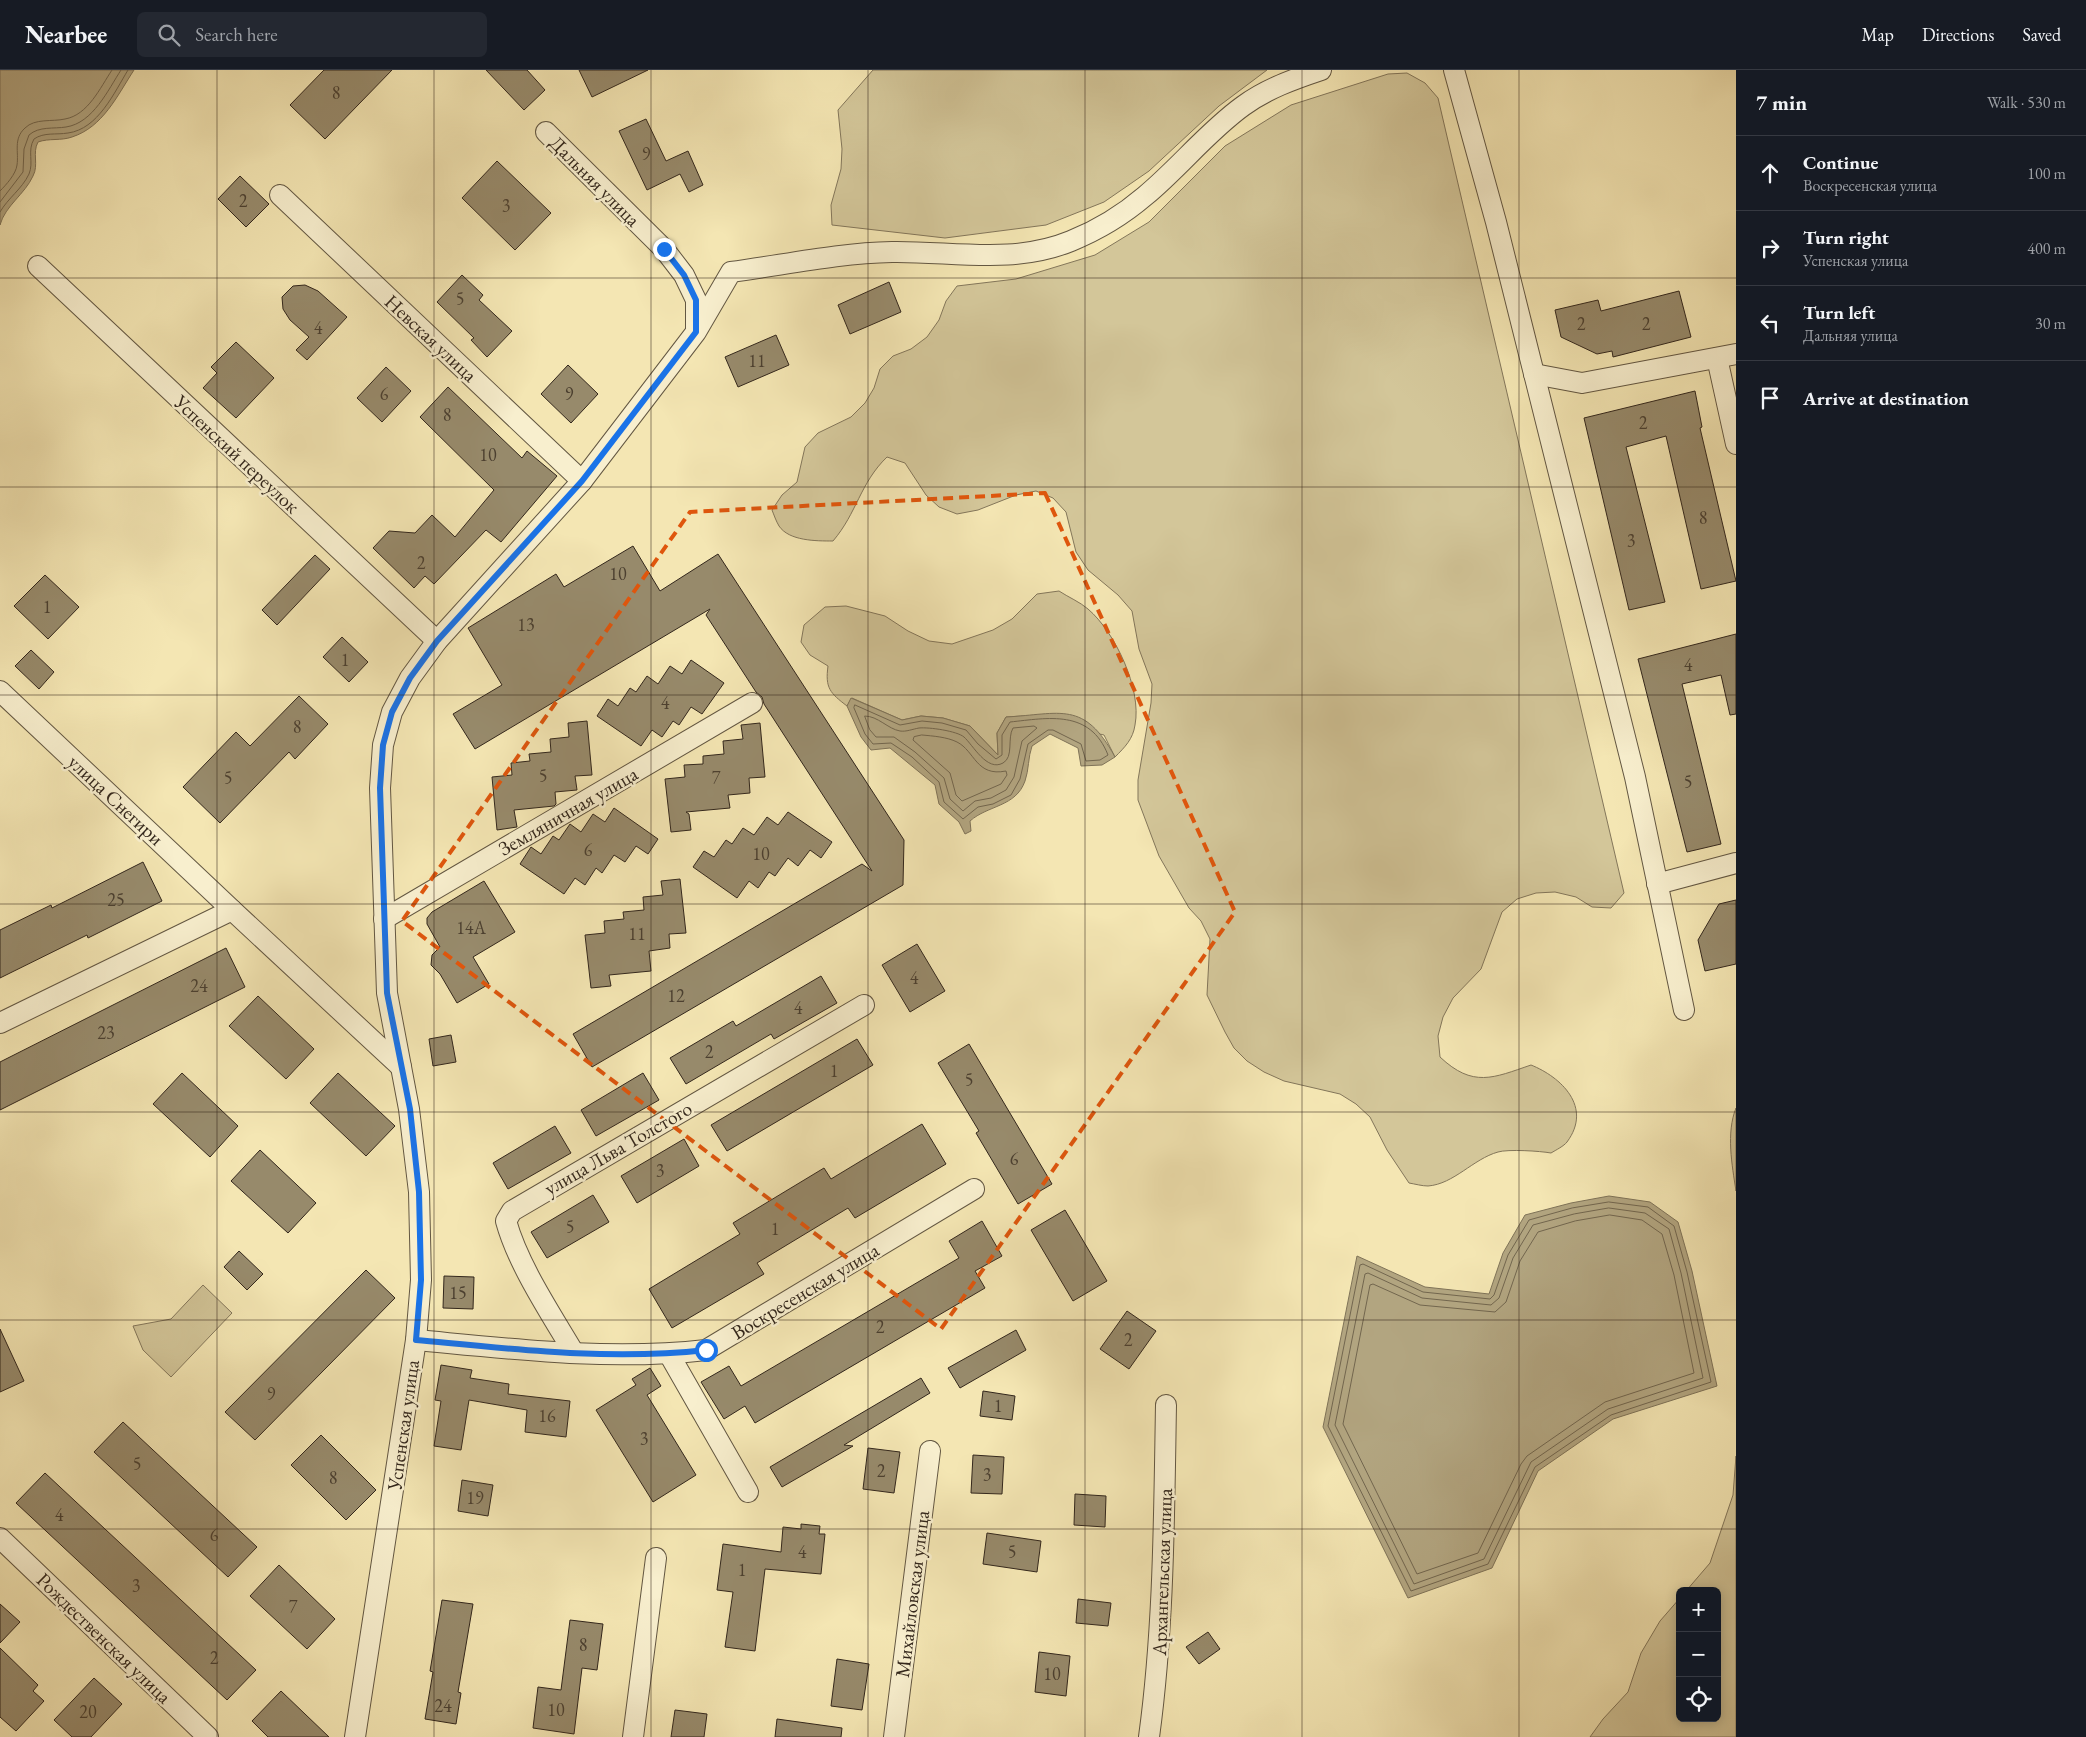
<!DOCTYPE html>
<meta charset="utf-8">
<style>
body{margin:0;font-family:"EB Garamond",serif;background:#242831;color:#f1f3f6}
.controls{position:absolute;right:15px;bottom:15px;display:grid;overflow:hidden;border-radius:8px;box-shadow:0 2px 12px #0003}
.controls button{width:45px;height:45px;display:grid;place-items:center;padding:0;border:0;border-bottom:1px solid #363941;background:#171b24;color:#f1f3f6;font:25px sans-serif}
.stop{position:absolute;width:15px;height:15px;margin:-11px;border:4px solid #1a73e8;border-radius:50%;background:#fff}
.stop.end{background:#1a73e8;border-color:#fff;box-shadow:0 1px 5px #0008}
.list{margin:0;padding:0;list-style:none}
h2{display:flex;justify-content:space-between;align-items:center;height:65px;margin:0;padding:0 20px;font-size:21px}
h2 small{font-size:16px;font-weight:400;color:#9ea1a6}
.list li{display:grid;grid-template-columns:32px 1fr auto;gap:15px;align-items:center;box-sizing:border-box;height:75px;padding:0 20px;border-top:1px solid #363941}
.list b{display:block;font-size:19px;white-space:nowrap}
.list p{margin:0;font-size:16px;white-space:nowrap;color:#9ea1a6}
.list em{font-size:16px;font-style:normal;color:#9ea1a6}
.icon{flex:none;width:28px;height:28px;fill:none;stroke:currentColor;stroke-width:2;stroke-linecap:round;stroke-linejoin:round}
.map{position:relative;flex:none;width:1736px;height:1667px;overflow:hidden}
header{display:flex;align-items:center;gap:30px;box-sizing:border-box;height:70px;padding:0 25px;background:#171b24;border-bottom:1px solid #363941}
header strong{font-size:24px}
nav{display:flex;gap:28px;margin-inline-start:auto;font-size:18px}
.search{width:350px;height:45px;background:#242831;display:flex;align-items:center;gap:12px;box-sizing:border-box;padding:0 18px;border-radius:8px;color:#9ea1a6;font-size:19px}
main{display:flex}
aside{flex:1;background:#171b24}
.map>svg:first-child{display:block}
</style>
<header>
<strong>Nearbee</strong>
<div class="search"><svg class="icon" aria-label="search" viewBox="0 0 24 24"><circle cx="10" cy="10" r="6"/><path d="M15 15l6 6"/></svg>Search here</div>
<nav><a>Map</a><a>Directions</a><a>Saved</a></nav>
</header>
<main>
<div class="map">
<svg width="1736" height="1667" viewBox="0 0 1736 1667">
<rect width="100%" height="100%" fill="#f4e6b3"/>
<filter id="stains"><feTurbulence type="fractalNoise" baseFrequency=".004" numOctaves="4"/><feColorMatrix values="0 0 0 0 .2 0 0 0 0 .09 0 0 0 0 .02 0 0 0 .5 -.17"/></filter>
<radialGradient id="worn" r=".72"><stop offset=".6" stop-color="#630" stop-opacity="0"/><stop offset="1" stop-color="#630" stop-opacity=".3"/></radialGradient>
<!-- green -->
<g fill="#d3c699" stroke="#83765a">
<polygon points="873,0 1267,0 1219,36 1149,101 1104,132 1046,155 945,168 832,155 831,135 841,99 842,79 838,40"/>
<path d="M1407,3L1425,13L1438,28L1624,823L1611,838L1592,837L1576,827L1555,822L1536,823L1517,829L1502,842L1481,899L1453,928L1443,947L1438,966L1440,987C1473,1018 1493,1008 1531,995C1561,1007 1593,1037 1567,1072C1564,1076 1556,1080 1551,1083C1540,1081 1508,1079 1498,1082C1473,1089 1454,1114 1428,1116C1422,1116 1415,1114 1409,1113L1387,1080L1370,1047L1356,1034L1340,1024L1284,1011L1264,1002L1247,991L1234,978L1225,962L1207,925L1210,869L1201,851L1189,838L1159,786L1138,730V710L1151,633L1152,614L1139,579L1132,541L1118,525L1088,500L1076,482L1066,442L1053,428L1036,421L1016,425L978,440L957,444L939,437L926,425L905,393L887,387C860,413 857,443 833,471C816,471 789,471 779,456C776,451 774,445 772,440L782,425L797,412L805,377L818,363L851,347L865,333L874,318L880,299L893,286L911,279L927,267L939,250L946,231L957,216L1016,209L1095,185L1149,152L1225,76L1291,35L1388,4Z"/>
<path d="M1059,521C1068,527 1080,532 1088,539C1115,562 1142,619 1135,655C1133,669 1125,677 1115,687L1104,665L1022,646L1006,647L997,663L998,685L970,656L943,648L921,646L902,650L852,628L847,636C830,623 825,618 828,596L810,585L801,572L804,555L825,537L846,536L885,546L908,561L929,571L952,574L993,560L1012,549L1037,524Z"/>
<path d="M1736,1038V1121C1732,1095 1726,1063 1736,1038Z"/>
<polygon points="203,1215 232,1243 171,1307 143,1280 133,1256 171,1249"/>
<polygon points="1736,1386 1736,1667 1590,1667 1603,1649 1628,1622 1641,1583 1660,1551 1680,1528 1680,1648 1717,1648 1717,1521 1686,1521 1710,1493 1733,1425"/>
</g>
<!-- water -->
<g fill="#b2a580" stroke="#7f7358">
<path d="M0,0H134C117,26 103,57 72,67C61,71 49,68 38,72C32,83 39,95 33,106C25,124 5,136 0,155Z"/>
<path d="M851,628L902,650L921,646L943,648L970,656L998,685L997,663L1006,647C1061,644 1084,630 1115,687L1102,695L1081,696L1078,678L1050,664L1032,676C1028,687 1029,700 1025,711C1016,737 988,735 970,751L971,761L965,764L959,752L939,734L935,715L890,678L871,680L861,667L847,636Z"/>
<polygon points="1609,1126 1650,1132 1678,1152 1692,1201 1717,1316 1613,1349 1538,1401 1492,1498 1408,1528 1323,1357 1357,1186 1425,1217 1489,1224 1503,1183 1525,1145 1571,1133"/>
</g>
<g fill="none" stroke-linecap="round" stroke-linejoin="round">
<!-- shore -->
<g stroke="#72664e" stroke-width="1">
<path d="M0,121C6,115 16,104 17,95C19,82 13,69 25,58C35,48 52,52 65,49C88,45 100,18 112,0"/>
<path d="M0,132L23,102L24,79L29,65C39,56 54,59 66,57C93,53 108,20 121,0"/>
<path d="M0,142C8,128 22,119 29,104C34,92 27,81 34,69C44,62 56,65 68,63C98,59 114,23 128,0"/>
<path d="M855,635L900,655L922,651L942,653L966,660L978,674L996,689L1002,685V665L1010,652C1048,648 1090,639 1108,685L1100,690L1086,691L1081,674L1053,660H1048L1028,674L1020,709L1011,725L993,734L978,737L963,749L944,732L939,712L912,687L891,673L873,674L865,664L854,638Z"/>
<path d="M865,646C878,646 888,659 900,661C906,662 913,659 919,658C929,657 957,661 964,667C973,675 987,702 1003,693C1014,687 1007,668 1013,658L1034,656L1037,658L1022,671L1014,707L1006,720L991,728L975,731L963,741L950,729L944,708L915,682L894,667H876L870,660Z"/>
<path d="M922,665C933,666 947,667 957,672C975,681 976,707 1006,701L1007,705L1001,714L962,731L956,725L950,703L913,670L914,667Z"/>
<polygon points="1609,1132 1648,1137 1674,1156 1687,1202 1711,1312 1611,1345 1535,1397 1488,1494 1411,1521 1328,1356 1360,1195 1363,1194 1423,1222 1490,1229 1494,1225 1508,1185 1529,1150 1572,1138"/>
<polygon points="1609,1138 1645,1143 1669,1159 1681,1203 1703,1308 1608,1339 1531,1392 1484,1489 1414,1514 1335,1355 1365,1204 1368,1203 1422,1228 1491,1235 1499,1228 1513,1188 1533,1155 1574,1144"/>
<polygon points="1610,1145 1642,1150 1662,1164 1674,1205 1694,1303 1605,1332 1527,1386 1521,1394 1478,1483 1417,1504 1343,1354 1370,1215 1373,1214 1420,1235 1495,1242 1506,1232 1520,1191 1538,1162 1575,1151"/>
</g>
</g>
<!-- building -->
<g fill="#978a6b" stroke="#33271c">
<polygon points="324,0 392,0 325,69 290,35"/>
<polygon points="486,0 527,0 545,20 524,40"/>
<polygon points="579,0 648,0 592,27"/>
<polygon points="646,49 666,91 688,81 703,115 689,122 680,104 647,120 619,61"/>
<polygon points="497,91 551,143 515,180 462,128"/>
<polygon points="240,106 269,134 246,157 218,129"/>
<polygon points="462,205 483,225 479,230 512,261 487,287 471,270 474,268 437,232"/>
<polygon points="889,212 901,242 850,264 838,235"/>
<polygon points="305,215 318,221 347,247 307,290 296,280 309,267 290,250 283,239 282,227 293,216"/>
<polygon points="1679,221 1691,267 1613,287 1612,281 1597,284 1561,267 1555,240 1598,230 1601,241"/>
<polygon points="776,265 789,295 738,317 725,287"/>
<polygon points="236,272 274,308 236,348 203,318 217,303 211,297"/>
<polygon points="568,295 598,324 571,353 541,324"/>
<polygon points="386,297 411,321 382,352 357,328"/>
<polygon points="448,317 522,388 527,381 557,406 501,472 486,460 434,514 425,506 414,518 373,478 389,461 415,463 432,445 455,467 494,420 420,347"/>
<polygon points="1695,321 1702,357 1700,358 1736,511 1701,519 1666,366 1626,377 1665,532 1629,540 1584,348"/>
<polygon points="633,476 660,521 718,484 904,770 903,815 592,997 573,964 862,794 872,801 764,634 762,627 756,622 706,545 710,539 475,679 453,644 502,615 468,558 556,504 564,517"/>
<polygon points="315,485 330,499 277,555 262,540"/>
<polygon points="45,505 79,537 48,569 14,536"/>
<polygon points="1736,564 1736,644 1730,645 1721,605 1682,614 1721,774 1687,782 1638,589"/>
<polygon points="342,567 368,592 349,612 323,587"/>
<polygon points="31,580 54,602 39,619 15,596"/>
<polygon points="691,590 724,613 702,644 691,637 679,655 673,651 662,667 652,660 641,676 597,646 608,629 618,636 630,618 636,622 647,606 658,614 670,596 682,604"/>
<polygon points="299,626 328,654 295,689 289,682 220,753 183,717 236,662 250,676"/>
<polygon points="587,651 592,705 575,706 577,720 555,722 556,734 554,736 514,740 517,757 497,760 492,707 512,705 511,693 530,691 529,684 551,682 550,669 569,667 568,653"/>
<polygon points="760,653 765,707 749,708 750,723 728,725 730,738 686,742 689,744 691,760 671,762 665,709 685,707 684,695 703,694 703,686 724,684 723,671 743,669 741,655"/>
<polygon points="614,738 658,769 648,784 636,776 625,792 614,785 602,803 596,798 585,815 575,808 564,824 520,794 531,777 541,784 553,766 559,770 570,754 581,762 593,744 605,752"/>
<polygon points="788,742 832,772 821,788 810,780 798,796 788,788 775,806 769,802 758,818 749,811 737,828 693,797 704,781 714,787 726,770 732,774 743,758 754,765 767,747 778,755"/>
<polygon points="143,792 162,831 88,868 87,865 0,908 0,860 51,835 52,838"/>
<polygon points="680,809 686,863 669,864 670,878 649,881 651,901 609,905 611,916 591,918 585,865 605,863 604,851 624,849 623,842 644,840 643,827 663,825 661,811"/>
<polygon points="484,811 515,862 473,887 489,914 457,933 440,904 431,895 432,885 440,877 427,854 427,848 432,842"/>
<polygon points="1736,830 1736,894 1705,901 1698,870 1719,834"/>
<polygon points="917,874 945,921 910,942 882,895"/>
<polygon points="226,878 245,917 0,1040 0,992"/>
<polygon points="821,906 837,933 774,969 771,964 686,1014 670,988 733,951 736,956"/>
<polygon points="258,926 314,979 286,1009 229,956"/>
<polygon points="451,965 456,992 433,996 429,969"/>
<polygon points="857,969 873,995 727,1081 711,1055"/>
<polygon points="969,974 1052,1114 1018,1134 976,1063 979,1061 938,993"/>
<polygon points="182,1003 238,1056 210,1087 153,1034"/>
<polygon points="338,1003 395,1056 366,1086 310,1033"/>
<polygon points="643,1003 659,1030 596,1066 581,1040"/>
<polygon points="922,1054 946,1094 855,1148 848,1138 757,1193 764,1204 672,1258 649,1219 740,1164 733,1153 824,1098 831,1109"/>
<polygon points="555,1056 571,1083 508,1119 493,1093"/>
<polygon points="684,1069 699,1096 637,1133 621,1106"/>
<polygon points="260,1080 316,1133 288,1163 231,1111"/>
<polygon points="593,1125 609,1152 547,1188 531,1162"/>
<polygon points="1065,1140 1107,1211 1073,1231 1031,1160"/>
<polygon points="982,1151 1002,1186 975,1201 985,1218 755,1353 745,1336 724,1349 701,1312 729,1296 741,1316 959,1188 949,1171"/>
<polygon points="239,1181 263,1204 247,1220 224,1197"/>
<polygon points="366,1200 395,1228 255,1370 225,1342"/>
<polygon points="444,1206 474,1207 473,1239 443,1238"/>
<polygon points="1127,1241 1156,1261 1129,1299 1100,1279"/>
<polygon points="0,1259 24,1311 0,1322"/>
<polygon points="1016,1260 1026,1280 960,1318 948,1298"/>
<polygon points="441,1295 472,1300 470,1308 509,1314 508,1324 570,1331 566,1367 525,1362 527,1340 469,1330 461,1380 434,1376 441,1331 435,1330"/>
<polygon points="650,1298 661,1316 647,1325 696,1405 653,1432 596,1340 636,1315 632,1309"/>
<polygon points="921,1308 930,1323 844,1375 853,1376 782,1417 770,1397"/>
<polygon points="983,1321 1015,1326 1012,1350 980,1346"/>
<polygon points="123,1352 257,1477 228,1507 94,1382"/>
<polygon points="321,1365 376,1420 346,1450 291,1395"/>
<polygon points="868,1378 900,1382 894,1423 863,1419"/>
<polygon points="973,1385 1004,1387 1002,1424 971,1423"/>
<polygon points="45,1403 256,1600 227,1630 16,1433"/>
<polygon points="462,1410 493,1415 488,1446 458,1441"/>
<polygon points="1075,1424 1106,1426 1105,1457 1074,1455"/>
<polygon points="801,1454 820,1456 819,1464 825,1464 821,1504 765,1499 755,1581 725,1577 733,1522 717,1520 723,1474 781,1482 783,1457 801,1459"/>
<polygon points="987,1463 1041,1471 1037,1502 983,1494"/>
<polygon points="279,1495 335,1549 307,1579 250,1526"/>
<polygon points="1078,1529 1111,1533 1108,1556 1076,1553"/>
<polygon points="442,1530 473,1534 458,1622 461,1623 456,1654 425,1649 433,1602 430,1601"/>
<polygon points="0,1534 20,1552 0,1573"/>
<polygon points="570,1550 603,1554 597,1600 582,1598 574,1664 533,1658 538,1617 561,1620"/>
<polygon points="1208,1562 1220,1579 1199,1594 1186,1577"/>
<polygon points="0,1578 38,1615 33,1621 44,1631 16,1661 0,1647"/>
<polygon points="1039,1582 1070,1586 1066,1626 1035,1622"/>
<polygon points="837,1589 869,1594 862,1640 831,1636"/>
<polygon points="94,1608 122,1634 91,1667 72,1667 54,1650"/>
<polygon points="281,1621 329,1667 268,1667 252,1651"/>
<polygon points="675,1640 707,1644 704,1667 671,1667"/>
<polygon points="777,1649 842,1658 841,1667 775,1667"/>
</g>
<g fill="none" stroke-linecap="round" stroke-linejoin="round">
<defs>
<g id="minor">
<polyline points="1454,0 1496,152 1635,707 1684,940"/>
<polyline points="546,62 664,179 684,205 696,230 696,260"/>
<polyline points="280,125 582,411"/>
<polyline points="38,196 437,571"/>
<polyline points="1717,288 1736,374"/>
<polyline points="1534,304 1582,313 1736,284"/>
<polyline points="0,621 232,840"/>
<polyline points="1657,814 1736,793"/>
<polyline points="384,849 752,633"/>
<polyline points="0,953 232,840 401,997"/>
<path d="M416,1270C512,1279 609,1291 706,1280L974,1119"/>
<path d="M574,1283C551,1244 518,1195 506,1151L512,1141L864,935"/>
<polyline points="669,1284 748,1422"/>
<polyline points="0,1468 208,1667"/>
<path d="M355,1667L416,1270L421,1210L419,1122L409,1039L387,923L380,718L383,675L392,642L410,608L437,571L582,411L696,262L731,202C784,195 838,183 892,182C952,181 1013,195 1071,171C1098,160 1124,144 1145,126C1179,98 1207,62 1243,36C1266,19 1294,9 1321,0"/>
<polyline points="633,1667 656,1488"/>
<polyline points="894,1667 930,1381"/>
<path d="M1149,1667C1164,1557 1164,1447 1166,1335"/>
</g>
</defs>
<!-- minor casing -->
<use href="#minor" stroke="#635742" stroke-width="22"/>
<!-- minor -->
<use href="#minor" stroke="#f8efce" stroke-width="20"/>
</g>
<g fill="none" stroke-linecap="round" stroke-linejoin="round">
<!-- route -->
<path stroke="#1a73e8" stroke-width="6" d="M664,179L684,205L696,230V262L582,411L437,571L410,608L392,642L383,675L380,718L387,923L410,1039L419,1122L421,1210L416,1270C512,1279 609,1291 706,1280"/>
</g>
<!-- marked area -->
<path fill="none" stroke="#df560d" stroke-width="4" stroke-dasharray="10 6" stroke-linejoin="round" d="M1045,423L1235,842L941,1259L402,851L690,442Z"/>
<!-- grid -->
<path fill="none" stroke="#33271c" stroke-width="1" stroke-opacity="0.55" d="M217,0V1667M434,0V1667M651,0V1667M868,0V1667M1085,0V1667M1302,0V1667M1519,0V1667M0,208H1736M0,417H1736M0,625H1736M0,834H1736M0,1042H1736M0,1250H1736M0,1459H1736"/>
<g text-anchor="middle" stroke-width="5" stroke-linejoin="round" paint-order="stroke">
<!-- number labels -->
<g font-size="18" fill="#4c4030">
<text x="336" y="29">8</text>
<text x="646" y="90">9</text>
<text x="243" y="137">2</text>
<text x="506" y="142">3</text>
<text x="460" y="235">5</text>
<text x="1581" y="260">2</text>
<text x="1646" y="260">2</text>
<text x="318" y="264">4</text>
<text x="757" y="297">11</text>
<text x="384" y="330">6</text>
<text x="569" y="330">9</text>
<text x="447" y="351">8</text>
<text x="1643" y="359">2</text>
<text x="488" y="391">10</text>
<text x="1703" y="454">8</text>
<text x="1631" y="477">3</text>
<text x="421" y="499">2</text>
<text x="618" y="510">10</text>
<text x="47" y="543">1</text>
<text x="526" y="561">13</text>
<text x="345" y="596">1</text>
<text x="1688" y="601">4</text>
<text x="665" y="639">4</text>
<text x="297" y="663">8</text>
<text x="543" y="712">5</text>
<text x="228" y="714">5</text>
<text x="716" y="714">7</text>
<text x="1688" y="718">5</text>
<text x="588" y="786">6</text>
<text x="761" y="790">10</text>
<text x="116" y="836">25</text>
<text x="471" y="864">14А</text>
<text x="637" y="870">11</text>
<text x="914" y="914">4</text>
<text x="199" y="922">24</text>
<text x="676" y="932">12</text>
<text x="798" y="944">4</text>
<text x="106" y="969">23</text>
<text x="709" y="988">2</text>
<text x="834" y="1007">1</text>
<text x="969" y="1016">5</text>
<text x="1014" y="1095">6</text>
<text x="660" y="1107">3</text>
<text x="570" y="1163">5</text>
<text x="775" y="1165">1</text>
<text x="458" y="1229">15</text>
<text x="880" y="1263">2</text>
<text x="1128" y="1276">2</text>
<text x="271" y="1330">9</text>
<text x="998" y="1342">1</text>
<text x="547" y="1352">16</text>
<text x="644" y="1375">3</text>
<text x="137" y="1400">5</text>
<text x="881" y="1407">2</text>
<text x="987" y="1411">3</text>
<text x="333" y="1414">8</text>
<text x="475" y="1434">19</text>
<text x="59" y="1451">4</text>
<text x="214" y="1471">6</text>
<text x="802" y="1488">4</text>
<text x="1012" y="1488">5</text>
<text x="742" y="1506">1</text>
<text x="136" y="1522">3</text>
<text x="293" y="1543">7</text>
<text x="583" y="1581">8</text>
<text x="214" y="1594">2</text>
<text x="1052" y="1610">10</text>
<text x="443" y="1642">24</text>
<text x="556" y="1646">10</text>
<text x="88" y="1648">20</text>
</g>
<!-- street labels -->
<g font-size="20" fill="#33271c" stroke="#f8efce">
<text transform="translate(595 111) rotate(45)" y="7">Дальняя улица</text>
<text transform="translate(431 268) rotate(43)" y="7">Невская улица</text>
<text transform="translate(237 384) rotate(43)" y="7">Успенский переулок</text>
<text transform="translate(116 730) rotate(43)" y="7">улица Снегири</text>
<text transform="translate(568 741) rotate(-30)" y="7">Земляничная улица</text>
<text transform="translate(618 1078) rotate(-30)" y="7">улица Льва Толстого</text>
<text transform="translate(805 1221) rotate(-31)" y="7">Воскресенская улица</text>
<text transform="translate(403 1355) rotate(-82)" y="7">Успенская улица</text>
<text transform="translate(1162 1502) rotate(-88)" y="7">Архангельская улица</text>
<text transform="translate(912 1524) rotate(-83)" y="7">Михайловская улица</text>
<text transform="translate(104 1568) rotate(44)" y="7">Рождественская улица</text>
</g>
</g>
<rect width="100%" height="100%" filter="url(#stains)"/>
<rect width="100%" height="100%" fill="url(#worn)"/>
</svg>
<div class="controls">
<button>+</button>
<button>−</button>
<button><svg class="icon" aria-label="locate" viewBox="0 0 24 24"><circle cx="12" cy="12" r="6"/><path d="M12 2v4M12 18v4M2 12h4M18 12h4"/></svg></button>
</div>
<div class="stop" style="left:706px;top:1280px"></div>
<div class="stop end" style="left:664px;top:179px"></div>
</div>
<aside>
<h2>7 min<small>Walk · 530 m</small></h2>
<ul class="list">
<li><svg class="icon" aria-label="ahead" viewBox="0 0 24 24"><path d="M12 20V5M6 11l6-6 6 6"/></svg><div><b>Continue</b><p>Воскресенская улица</p></div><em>100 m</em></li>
<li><svg class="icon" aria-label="right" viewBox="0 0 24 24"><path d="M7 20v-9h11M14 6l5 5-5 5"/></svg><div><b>Turn right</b><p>Успенская улица</p></div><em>400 m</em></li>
<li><svg class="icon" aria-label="left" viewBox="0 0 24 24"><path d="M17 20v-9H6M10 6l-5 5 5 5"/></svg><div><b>Turn left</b><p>Дальняя улица</p></div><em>30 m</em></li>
<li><svg class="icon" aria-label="arrive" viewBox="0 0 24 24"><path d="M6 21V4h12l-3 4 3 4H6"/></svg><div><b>Arrive at destination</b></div></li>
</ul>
</aside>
</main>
